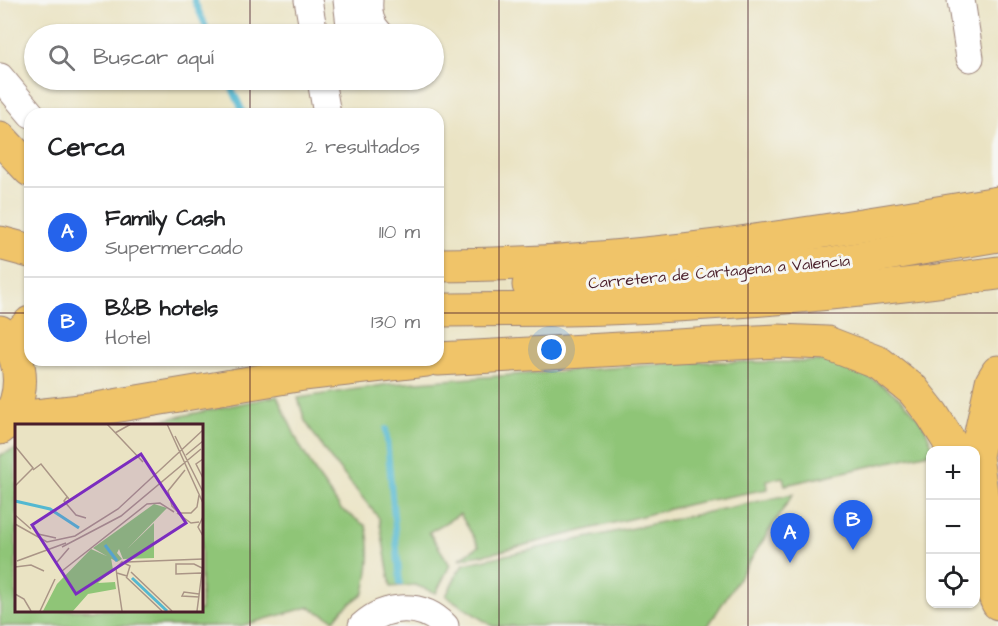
<!DOCTYPE html>
<html lang="es">
<meta charset="utf-8">
<style>
body{margin:0;font-family:"Architects Daughter",sans-serif;background:#f6f6f6;color:#202124}
.controls{position:absolute;right:18px;bottom:18px;display:grid;overflow:hidden;border-radius:12px;box-shadow:0 2px 4px #0004}
.controls button{width:54px;height:54px;display:grid;place-items:center;padding:0;border:0;border-bottom:2px solid #e0e0e0;background:#fff;color:#202124;font:30px sans-serif}
.you{position:absolute;left:552px;top:350px;width:21px;height:21px;margin:-15px;border:4px solid #fff;border-radius:50%;background:#1a73e8;box-shadow:0 0 0 9px #1a73e833}
.badge{display:grid;place-items:center;width:39px;height:39px;border-radius:50%;background:#2563eb;color:#fff;font-size:20px;font-weight:700}
.pin{position:absolute;translate:-50% -50px;filter:drop-shadow(0 2px 3px #0008)}
.pin::after{content:'';position:absolute;top:32px;width:21px;height:18px;background:inherit;clip-path:polygon(0 0,100% 0,50% 100%)}
.list{margin:0;padding:0;list-style:none}
h2{display:flex;justify-content:space-between;align-items:center;height:78px;margin:0;padding:0 24px;font-size:26px}
h2 small{font-size:20px;font-weight:400;color:#757577}
.list li{display:grid;grid-template-columns:39px 1fr auto;gap:18px;align-items:center;box-sizing:border-box;height:90px;padding:0 24px;border-top:2px solid #e0e0e0}
.list b{display:block;font-size:22px;white-space:nowrap}
.list p{margin:0;font-size:20px;white-space:nowrap;color:#757577}
.list em{font-size:20px;font-style:normal;color:#757577}
.icon{flex:none;width:33px;height:33px;fill:none;stroke:currentColor;stroke-width:2;stroke-linecap:round;stroke-linejoin:round}
.map{position:relative;flex:none;width:998px;height:626px;overflow:hidden}
.search{position:absolute;background:#fff;box-shadow:0 2px 4px #0004;left:24px;top:24px;width:420px;height:66px;display:flex;align-items:center;gap:15px;box-sizing:border-box;padding:0 21px;border-radius:33px;color:#757577;font-size:22px}
.panel{position:absolute;background:#fff;box-shadow:0 2px 4px #0004;left:24px;top:108px;width:420px;height:258px;border-radius:18px}
.map>svg:first-child{display:block}
</style>
<div class="map">
<svg width="998" height="626" viewBox="0 0 998 626">
<rect width="100%" height="100%" fill="#f6f6f2"/>
<filter id="ink" filterUnits="userSpaceOnUse"><feTurbulence type="fractalNoise" baseFrequency=".0167" numOctaves="2"/><feDisplacementMap in="SourceGraphic" scale="12" xChannelSelector="R" yChannelSelector="G"/><feConvolveMatrix kernelMatrix="1 2 1 2 8 2 1 2 1" color-interpolation-filters="sRGB"/></filter>
<filter id="wash" filterUnits="userSpaceOnUse"><feTurbulence type="fractalNoise" baseFrequency=".008" numOctaves="4" result="noise"/><feDisplacementMap in="SourceGraphic" scale="24" xChannelSelector="R" yChannelSelector="G"/><feGaussianBlur stdDeviation="1.35" result="paint"/><feColorMatrix in="noise" values="0 0 0 0 0 0 0 0 0 0 0 0 0 0 0 0 0 1.4 0 .05"/><feComposite in="paint" operator="in"/></filter>
<g filter="url(#wash)">
<rect width="100%" height="100%" fill="#eae3c3"/>
<!-- green -->
<g fill="#8fc577" stroke="#6c7251" stroke-width="1.5">
<path d="M831,360C866,374 897,389 920,420C927,429 930,441 934,450H930V453L785,485L783,477L767,480L768,489L690,504L493,553L459,559L479,546L460,514L429,532L450,565L436,593L415,585L391,587L379,518L327,454L305,421L298,398L390,384L691,362H798Z"/>
<path d="M277,396L300,446L319,478L341,509L366,526C372,549 369,570 364,593L343,609L334,620L309,607L240,626H0V455L16,449V610H201V425H139Z"/>
<polygon points="793,494 708,626 492,626 446,596 458,572 464,564"/>
</g>
<g fill="none" stroke-linecap="round" stroke-linejoin="round">
<!-- stream -->
<g stroke="#53b8d1" stroke-width="6">
<polyline points="194,0 209,34"/>
<polyline points="228,80 244,114"/>
<polyline points="386,429 400,583"/>
</g>
</g>
</g>
<g filter="url(#ink)">
<g fill="none" stroke-linecap="round" stroke-linejoin="round">
<defs>
<g id="minor">
<polyline points="308,0 314,34"/>
<polyline points="347,0 351,34"/>
<path d="M369,0C368,14 370,24 380,34"/>
<polyline points="961,0 970,58"/>
<polyline points="0,77 31,114"/>
<polyline points="321,80 327,114"/>
<path d="M362,626C386,604 422,602 445,626"/>
</g>
<g id="major">
<path d="M0,332C26,360 26,401 0,428"/>
<polyline points="438,359 695,345 778,341 827,343 879,363 913,390 932,414 949,441 951,450"/>
<polyline points="8,419 90,410 303,374 426,360"/>
<polyline points="979,553 984,571 998,603"/>
</g>
<g id="highway">
<polyline points="0,138 30,170"/>
<polyline points="0,243 30,251"/>
<path d="M438,265C627,265 813,234 998,203"/>
<polyline points="529,285 603,283 828,264 998,235"/>
<path d="M438,310C494,309 551,310 607,308C737,304 869,291 998,273"/>
<polyline points="9,344 30,323"/>
<polyline points="998,372 992,382 976,456 982,500 998,533"/>
<polyline points="980,513 984,536 998,580"/>
</g>
</defs>
<!-- minor casing -->
<use href="#minor" stroke="#9a8177" stroke-width="29"/>
<!-- major casing -->
<use href="#major" stroke="#9a8177" stroke-width="35"/>
<!-- highway casing -->
<use href="#highway" stroke="#9a8177" stroke-width="35"/>
<!-- minor -->
<use href="#minor" stroke="#fff" stroke-width="27"/>
<!-- major -->
<use href="#major" stroke="#f0c469" stroke-width="33"/>
<!-- highway -->
<use href="#highway" stroke="#f0c469" stroke-width="33"/>
</g>
</g>
<!-- grid -->
<path fill="none" stroke="#4a1f2b" stroke-width="1.5" stroke-opacity="0.55" d="M250,0V34M499,0V626M748,0V626M250,80V114M0,313H30M438,313H998M250,360V626"/>
<g text-anchor="middle" stroke-width="6" stroke-linejoin="round" paint-order="stroke">
<!-- street labels -->
<g font-size="16" fill="#4a1f2b" stroke="#f6f6f2">
<text transform="translate(719 271) rotate(-5)" y="6">Carretera de Cartagena a Valencia</text>
</g>
</g>
<!-- overview -->
<g transform="translate(15 424)">
<rect width="188" height="188" fill="#eae3c3"/>
<path d="M139,80L152,84L112,125L139,99V134L108,135L104,125L102,129L107,135L102,138L78,124ZM76,125L96,134L98,146L83,159L100,158L101,165L73,170L58,187H28L42,160Z" fill="#8fc577"/>
<path fill="none" stroke="#53b8d1" stroke-width="3" d="M0,77L35,85L64,104M90,121L102,137M117,154L152,187"/>
<path fill="none" stroke="#aa9586" stroke-width="1.5" d="M92,0L128,38M152,0L188,79M100,9L116,0M160,12L188,68M0,22L18,44L0,62M171,31L188,17M188,35L181,40L188,54M18,46L26,40L54,75M170,46L153,67L157,82L164,89H176L182,83L184,71M52,73L49,77L61,91L71,94M162,89L176,99L184,98M0,91L16,105M188,93L183,103L188,112M0,100L32,118L60,112L103,85L188,6M23,110L41,114M47,123L106,92L186,25M2,137L51,119M42,138L54,124M112,138L188,135M0,143L16,141L29,147M47,147L132,80L145,79L159,88M116,148L157,187M102,149L112,152L115,142L107,138L101,144L103,160L107,187M186,149L161,150V140H179L187,144M111,153L147,187M0,170L9,175L16,187M184,173L167,172L169,168L184,170M25,187L40,155M182,187L188,140"/>
<path fill="#7b2cbf" fill-opacity="0.15" stroke="#7b2cbf" stroke-width="3" d="M126,30L171,99L61,170L17,101Z"/>
<rect width="188" height="188" fill="none" stroke="#4a1f2b" stroke-width="3"/>
</g>
</svg>
<div class="controls">
<button>+</button>
<button>−</button>
<button><svg class="icon" aria-label="locate" viewBox="0 0 24 24"><circle cx="12" cy="12" r="6"/><path d="M12 2v4M12 18v4M2 12h4M18 12h4"/></svg></button>
</div>
<div class="you"></div>
<div class="pin badge" style="left:790px;top:563px">A</div>
<div class="pin badge" style="left:853px;top:550px">B</div>
<div class="search"><svg class="icon" aria-label="search" viewBox="0 0 24 24"><circle cx="10" cy="10" r="6"/><path d="M15 15l6 6"/></svg>Buscar aquí</div>
<section class="panel">
<h2>Cerca<small>2 resultados</small></h2>
<ul class="list">
<li><span class="badge">A</span><div><b>Family Cash</b><p>Supermercado</p></div><em>110 m</em></li>
<li><span class="badge">B</span><div><b>B&amp;B hotels</b><p>Hotel</p></div><em>130 m</em></li>
</ul>
</section>
</div>
